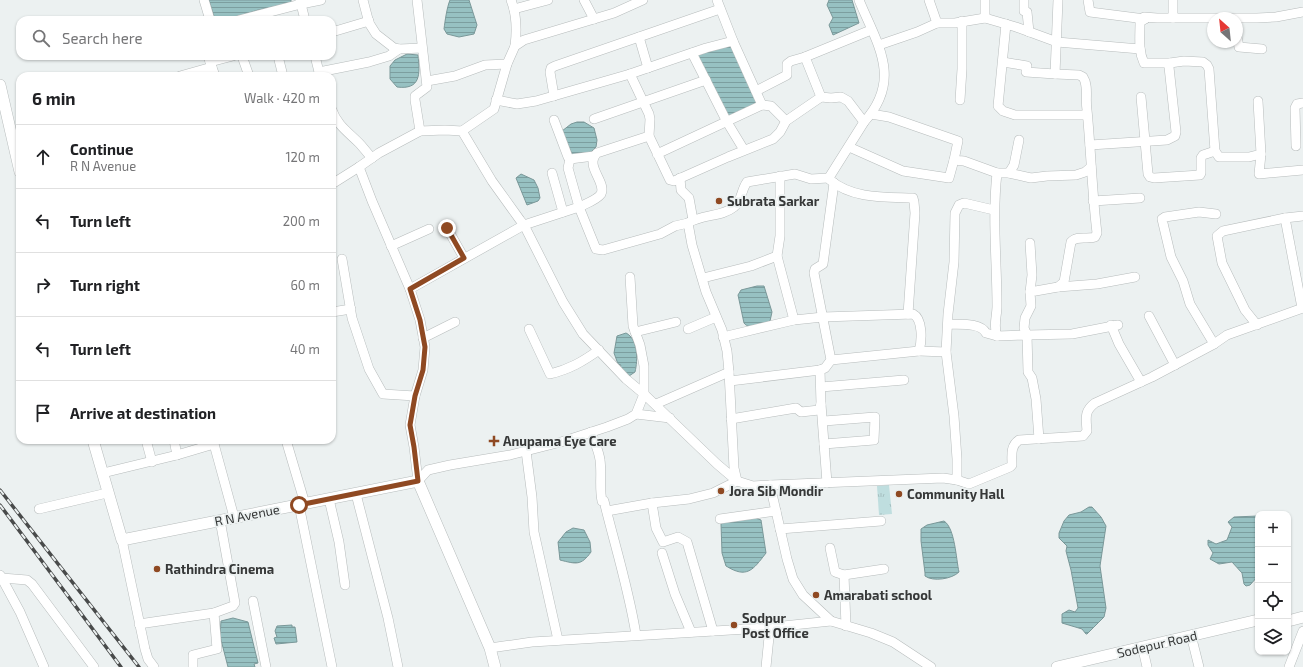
<!DOCTYPE html>
<meta charset="utf-8">
<style>
body{margin:0;font-family:"Exo 2",sans-serif;background:#f6f6f6;color:#202124}
.controls{position:absolute;right:12px;bottom:12px;display:grid;overflow:hidden;border-radius:8px;box-shadow:0 1px 3px #0004}
.controls button{width:36px;height:36px;display:grid;place-items:center;padding:0;border:0;border-bottom:1px solid #e0e0e0;background:#fff;color:#202124;font:20px sans-serif}
.compass{position:absolute;left:1207px;top:12px;width:36px;height:36px;border-radius:50%;background:#fff;box-shadow:0 1px 3px #0004;rotate:333deg}
.stop{position:absolute;width:12px;height:12px;margin:-9px;border:3px solid #8f4922;border-radius:50%;background:#fff}
.stop.end{background:#8f4922;border-color:#fff;box-shadow:0 1px 4px #0008}
.list{margin:0;padding:0;list-style:none}
h2{display:flex;justify-content:space-between;align-items:center;height:52px;margin:0;padding:0 16px;font-size:17px}
h2 small{font-size:13px;font-weight:400;color:#757577}
.list li{display:grid;grid-template-columns:26px 1fr auto;gap:12px;align-items:center;box-sizing:border-box;height:64px;padding:0 16px;border-top:1px solid #e0e0e0}
.list b{display:block;font-size:15px;white-space:nowrap}
.list p{margin:0;font-size:13px;white-space:nowrap;color:#757577}
.list em{font-size:13px;font-style:normal;color:#757577}
.icon{flex:none;width:22px;height:22px;fill:none;stroke:currentColor;stroke-width:2;stroke-linecap:round;stroke-linejoin:round}
.map{position:relative;flex:none;width:1303px;height:667px;overflow:hidden}
.search{position:absolute;background:#fff;box-shadow:0 1px 3px #0004;left:16px;top:16px;width:320px;height:44px;display:flex;align-items:center;gap:10px;box-sizing:border-box;padding:0 14px;border-radius:12px;color:#757577;font-size:15px}
.panel{position:absolute;background:#fff;box-shadow:0 1px 3px #0004;left:16px;top:72px;width:320px;height:372px;border-radius:12px}
.map>svg:first-child{display:block}
</style>
<div class="map">
<svg width="1303" height="667" viewBox="0 0 1303 667">
<defs>
<pattern id="grass-tufts" width="24" height="20" patternUnits="userSpaceOnUse"><rect width="24" height="20" fill="#bfdedf"/><path d="M3 7l-1-3M5 7V3M7 7l1-3M15 17l-1-3M17 17v-4M19 17l1-3" fill="none" stroke="#a5bfc0"/></pattern>
<pattern id="water-rules" width="6" height="5" patternUnits="userSpaceOnUse"><rect width="6" height="5" fill="#97c1c2"/><path d="M0 2.5h6" fill="none" stroke="#7c9e9f"/></pattern>
</defs>
<rect width="100%" height="100%" fill="#ecf1f1"/>
<!-- grass -->
<polygon fill="url(#grass-tufts)" points="889,485 892,514 879,515 877,486"/>
<!-- water -->
<g fill="url(#water-rules)" stroke="#7a9899">
<polygon points="209,0 291,0 291,3 258,10 227,20 215,20"/>
<path d="M450,0H469L477,25L474,34L459,37L447,34L444,29C445,21 447,7 450,0Z"/>
<polygon points="829,0 852,0 859,23 833,35 829,25 833,18 827,5"/>
<polygon points="731,45 756,100 755,106 730,116 724,115 697,54"/>
<path d="M407,54L418,55C420,74 421,90 397,87L390,79V66L395,60Z"/>
<polygon points="577,122 584,122 594,128 597,140 596,147 591,152 575,156 572,154 562,131 571,124"/>
<polygon points="521,174 534,180 538,188 540,198 538,201 527,205 516,178"/>
<path d="M757,286H764L772,312L770,321C762,324 750,331 744,323L738,295L741,290Z"/>
<path d="M626,333C638,339 638,360 635,372L629,376L620,367L621,365L618,364L614,353L617,336Z"/>
<polygon points="1089,507 1092,507 1101,517 1106,526 1100,566 1106,608 1104,617 1087,634 1086,634 1082,629 1062,623 1062,614 1069,610 1075,612 1078,608 1071,570 1066,551 1067,546 1059,538 1059,533 1064,521 1069,515 1081,512"/>
<path d="M750,516L761,520L766,553C753,570 747,579 726,566L722,553L721,524L725,521Z"/>
<polygon points="1258,516 1258,576 1250,585 1246,586 1244,584 1242,573 1232,562 1219,564 1210,559 1213,553 1208,545 1208,540 1216,544 1227,540 1232,527 1228,522 1234,517"/>
<path d="M944,521C955,528 956,559 959,572C952,579 933,582 925,576V573L921,541V529L927,525Z"/>
<path d="M573,528L584,530L590,542L591,552C581,566 576,564 560,560L558,542L566,532Z"/>
<polygon points="233,618 248,622 258,663 254,664 255,667 228,667 220,636 221,621"/>
<polygon points="292,625 292,627 295,627 297,642 276,644 274,638 277,637 275,631 277,626"/>
</g>
<g fill="none" stroke-linecap="round" stroke-linejoin="round">
<defs>
<g id="minor">
<polyline points="204,0 210,20"/>
<polyline points="300,0 305,20"/>
<polyline points="363,0 369,23 376,34 394,48 399,49 422,48"/>
<polyline points="417,0 427,87 415,96 415,100 420,131"/>
<path d="M511,0C517,15 517,30 515,46"/>
<polyline points="584,0 594,19"/>
<polyline points="717,0 733,41"/>
<polyline points="929,0 937,23"/>
<polyline points="985,0 985,18"/>
<polyline points="1024,0 1024,11 1027,12 1029,32"/>
<path d="M1058,0L1055,74L1079,75L1083,77C1089,86 1085,99 1087,110C1091,151 1092,192 1097,233L1095,237C1087,240 1077,235 1071,242L1064,282L1058,287L1030,292L1031,306L1025,318L1024,328L1027,335L1072,334L1118,325"/>
<polyline points="1088,0 1090,12 1145,19"/>
<polyline points="514,9 548,0"/>
<polyline points="1173,18 1173,0"/>
<polyline points="239,20 301,4 321,0"/>
<polyline points="1006,24 998,106 1003,111 1015,115 1087,115"/>
<polyline points="332,32 369,21"/>
<polyline points="639,37 648,68"/>
<polyline points="1237,37 1239,47 1262,49"/>
<polyline points="879,45 917,32 937,23 955,23 985,18 1016,27 1057,42 1140,49"/>
<polyline points="692,53 727,122 744,150"/>
<polyline points="208,56 215,76"/>
<polyline points="242,56 249,76"/>
<polyline points="278,56 283,76"/>
<polyline points="315,56 320,76"/>
<polyline points="210,62 233,56"/>
<polyline points="1003,62 1027,66 1026,72 1055,74"/>
<polyline points="319,72 369,62 389,56 399,49"/>
<polyline points="180,76 212,67"/>
<polyline points="427,81 455,76 485,65 507,64"/>
<polyline points="756,91 787,75 787,64 791,61 805,57"/>
<polyline points="554,96 550,72 551,68 555,66 720,9"/>
<polyline points="821,97 831,98 841,97 848,101 864,122"/>
<polyline points="1141,97 1148,174 1150,177 1154,178 1200,175 1201,173 1201,158 1203,155 1215,151"/>
<polyline points="496,100 517,104 536,101 630,74"/>
<polyline points="960,100 962,69 962,21"/>
<path d="M1258,101L1261,154L1249,157H1219L1215,151L1209,69L1207,65L1203,62L1184,61L1170,63H1144C1138,50 1140,37 1140,22L1145,19L1144,17L1157,18H1257L1276,17L1303,12"/>
<polyline points="762,105 771,106 786,121"/>
<path d="M332,110C337,125 348,132 359,143C363,147 367,153 372,158"/>
<polyline points="871,114 889,117 958,141 954,160 964,161 997,173"/>
<polyline points="594,119 706,80"/>
<polyline points="554,120 568,157 570,159 594,156"/>
<polyline points="462,131 494,109 507,64 515,46 524,40 614,13 643,0"/>
<polyline points="1090,145 1167,140 1175,136 1176,132 1169,67 1170,63"/>
<polyline points="1296,146 1295,108 1297,104 1303,103"/>
<polyline points="849,147 903,171 949,178 954,160"/>
<polyline points="657,154 762,105 733,41 706,48 630,74 649,114 650,119 649,136 670,180 674,181 728,157 773,139 780,132 786,121 821,97 805,57 871,30"/>
<polyline points="1261,154 1259,174 1303,170"/>
<path d="M570,159L568,168L579,207C585,204 597,200 601,194C607,182 584,166 597,153L649,136"/>
<polyline points="359,167 372,201 410,289 420,320 425,347 423,370 415,396 410,425 414,447 418,481"/>
<polyline points="552,173 563,212"/>
<polyline points="1009,173 1014,165 1019,140"/>
<polyline points="680,178 681,190 689,198 693,220"/>
<path d="M830,180C853,199 884,197 913,198L914,202L915,213L908,314"/>
<polyline points="332,184 359,167 379,153 420,131 445,130 462,131 492,181 520,220 524,225 563,302 583,334 626,379 644,394 717,464 737,481 753,486 770,485 787,559 793,579 803,595 831,621 871,633 893,642 931,667"/>
<polyline points="1093,201 1140,198"/>
<polyline points="1285,218 1302,308"/>
<polyline points="447,228 464,258"/>
<polyline points="1030,243 1032,275 1030,292"/>
<polyline points="391,246 429,229"/>
<polyline points="777,256 794,320"/>
<polyline points="342,259 352,318 369,369 383,394 415,396"/>
<polyline points="703,278 751,266 777,256 780,236 780,176"/>
<polyline points="1058,287 1097,284 1135,277"/>
<polyline points="410,289 524,225 579,207 596,249 603,250 660,234 675,226 688,223"/>
<polyline points="332,312 351,309"/>
<polyline points="1149,316 1175,365"/>
<path d="M948,324C959,325 980,322 986,333L997,336"/>
<polyline points="1111,325 1119,344 1141,382"/>
<polyline points="1257,325 1245,310 1222,263 1217,236 1223,231 1285,218 1303,216"/>
<path d="M529,329L550,374C570,369 582,362 599,350"/>
<polyline points="688,329 716,317"/>
<polyline points="635,332 676,322"/>
<path d="M723,337L794,320L823,317L913,314C923,319 922,341 919,351L946,352"/>
<polyline points="423,338 455,322"/>
<polyline points="1214,344 1190,304 1183,281 1171,257 1162,219 1165,217 1199,212 1216,214"/>
<polyline points="831,360 919,351"/>
<polyline points="730,381 820,370"/>
<polyline points="821,387 904,380"/>
<polyline points="656,404 729,372"/>
<polyline points="636,414 670,418"/>
<polyline points="731,419 796,408 801,412 819,410 821,404"/>
<polyline points="824,421 875,417 874,440 824,444"/>
<path d="M591,432C594,441 599,451 600,460C602,474 599,487 602,501H604C615,546 629,590 636,635"/>
<path d="M1039,439L1036,399L1032,378L1028,372L1027,335L997,336C993,326 997,316 997,306C997,262 992,218 997,173H1009L1031,178L1047,176L1076,175L1085,172L1091,167"/>
<polyline points="146,440 152,462"/>
<polyline points="286,440 305,504"/>
<polyline points="214,444 234,517"/>
<polyline points="526,451 532,497 534,532 558,640"/>
<polyline points="177,455 214,444 213,440"/>
<polyline points="103,473 177,455 174,440"/>
<polyline points="957,480 957,459 954,416 946,352 948,314 954,262 955,213 959,205 964,203 994,210"/>
<polyline points="418,481 428,470 450,465 510,455 561,442 607,427 628,419 636,414 644,394 644,366 640,345 633,326 630,277"/>
<polyline points="827,483 821,404 820,370 825,368 831,360 814,273 815,269 823,264 834,183"/>
<path d="M770,485L943,478L957,480L969,484L1010,467L1012,465C1012,456 1010,446 1019,440L1083,436L1087,431C1086,418 1084,411 1095,403L1152,377L1214,344L1227,335L1303,308"/>
<polyline points="356,494 388,618 398,667"/>
<polyline points="329,499 339,542 345,585"/>
<polyline points="652,503 656,528 663,542 678,537 687,542 713,631"/>
<polyline points="299,505 332,667"/>
<polyline points="39,509 107,493"/>
<path d="M607,511L652,503L689,499L713,493L737,481L734,468L729,372L727,351L722,330L706,292L692,245L688,223C702,214 722,217 734,207C742,201 741,190 747,182L795,174L811,179L828,178L830,176L864,122C903,79 877,44 859,0"/>
<polyline points="720,519 776,511"/>
<polyline points="780,529 881,521"/>
<polyline points="122,540 145,649 148,659 154,667"/>
<polyline points="830,548 835,572 844,575 846,626"/>
<polyline points="662,553 675,594 691,632"/>
<polyline points="0,575 20,612 44,667"/>
<polyline points="844,575 884,569"/>
<polyline points="2,578 27,580 32,584 94,667"/>
<polyline points="253,601 266,667"/>
<polyline points="139,624 214,613 233,606 235,603 220,520"/>
<polyline points="1193,643 1199,667"/>
<polyline points="490,648 532,642 764,628 831,621"/>
<polyline points="1144,654 1147,667"/>
<polyline points="193,667 193,655 217,649 214,613"/>
<polyline points="766,667 770,627"/>
<polyline points="1289,667 1303,631"/>
</g>
<g id="major">
<polyline points="0,85 20,172"/>
<polyline points="93,440 122,540 418,481 490,648 495,667"/>
<polyline points="1288,621 1303,617"/>
<polyline points="1057,667 1258,620"/>
</g>
</defs>
<!-- minor casing -->
<use href="#minor" stroke="#b7bcbc" stroke-width="10"/>
<!-- major casing -->
<use href="#major" stroke="#b7bcbc" stroke-width="12"/>
<!-- minor -->
<use href="#minor" stroke="#fff" stroke-width="9"/>
<!-- major -->
<use href="#major" stroke="#fff" stroke-width="11"/>
<defs>
<g id="rail">
<polyline points="0,490 139,667"/>
<polyline points="0,505 121,667"/>
</g>
</defs>
<!-- rail casing -->
<use href="#rail" stroke="#494b4b" stroke-width="3.5"/>
<!-- rail -->
<use href="#rail" stroke="#ecf1f1" stroke-width="2" stroke-dasharray="6" stroke-linecap="butt"/>
</g>
<g fill="none" stroke-linecap="round" stroke-linejoin="round">
<!-- route -->
<polyline stroke="#8f4922" stroke-width="5" points="299,505 418,481 414,447 410,425 415,396 423,370 425,347 420,320 410,289 464,258 447,228"/>
</g>
<!-- markers -->
<g fill="#8f4922" stroke="#ecf1f1" stroke-width="1.5">
<circle cx="719" cy="201" r="4"/>
<path d="M492 435h4v4h4v4h-4v4h-4v-4h-4v-4h4z"/>
<circle cx="721" cy="491" r="4"/>
<circle cx="899" cy="494" r="4"/>
<circle cx="157" cy="569" r="4"/>
<circle cx="816" cy="595" r="4"/>
<circle cx="734" cy="625" r="4"/>
</g>
<g text-anchor="middle" stroke-width="3.5" stroke-linejoin="round" paint-order="stroke">
<!-- poi labels -->
<g font-size="13" font-weight="bold" fill="#363838" stroke="#ecf1f1" text-anchor="start">
<text x="727" y="206">Subrata Sarkar</text>
<text x="503" y="446">Anupama Eye Care</text>
<text x="729" y="496">Jora Sib Mondir</text>
<text x="907" y="499">Community Hall</text>
<text x="165" y="574">Rathindra Cinema</text>
<text x="824" y="600">Amarabati school</text>
<text x="742" y="623">Sodpur<tspan x="742" dy="15">Post Office</tspan></text>
</g>
<!-- street labels -->
<g font-size="13" fill="#363838" stroke="#ecf1f1">
<text transform="translate(247 515) rotate(-11)" y="5">R N Avenue</text>
<text transform="translate(1157 644) rotate(-13)" y="5">Sodepur Road</text>
</g>
</g>
</svg>
<div class="controls">
<button>+</button>
<button>−</button>
<button><svg class="icon" aria-label="locate" viewBox="0 0 24 24"><circle cx="12" cy="12" r="6"/><path d="M12 2v4M12 18v4M2 12h4M18 12h4"/></svg></button>
<button><svg class="icon" aria-label="layers" viewBox="0 0 24 24"><path d="M12 4l9 5-9 5-9-5zM3 14l9 5 9-5"/></svg></button>
</div>
<svg class="compass" viewBox="-18 -18 36 36"><path d="M0-13l5 13h-10z" fill="#e53935"/><path d="M0 13l5-13h-10z" fill="#757577"/></svg>
<div class="stop" style="left:299px;top:505px"></div>
<div class="stop end" style="left:447px;top:228px"></div>
<div class="search"><svg class="icon" aria-label="search" viewBox="0 0 24 24"><circle cx="10" cy="10" r="6"/><path d="M15 15l6 6"/></svg>Search here</div>
<section class="panel">
<h2>6 min<small>Walk · 420 m</small></h2>
<ul class="list">
<li><svg class="icon" aria-label="ahead" viewBox="0 0 24 24"><path d="M12 20V5M6 11l6-6 6 6"/></svg><div><b>Continue</b><p>R N Avenue</p></div><em>120 m</em></li>
<li><svg class="icon" aria-label="left" viewBox="0 0 24 24"><path d="M17 20v-9H6M10 6l-5 5 5 5"/></svg><div><b>Turn left</b></div><em>200 m</em></li>
<li><svg class="icon" aria-label="right" viewBox="0 0 24 24"><path d="M7 20v-9h11M14 6l5 5-5 5"/></svg><div><b>Turn right</b></div><em>60 m</em></li>
<li><svg class="icon" aria-label="left" viewBox="0 0 24 24"><path d="M17 20v-9H6M10 6l-5 5 5 5"/></svg><div><b>Turn left</b></div><em>40 m</em></li>
<li><svg class="icon" aria-label="arrive" viewBox="0 0 24 24"><path d="M6 21V4h12l-3 4 3 4H6"/></svg><div><b>Arrive at destination</b></div></li>
</ul>
</section>
</div>
